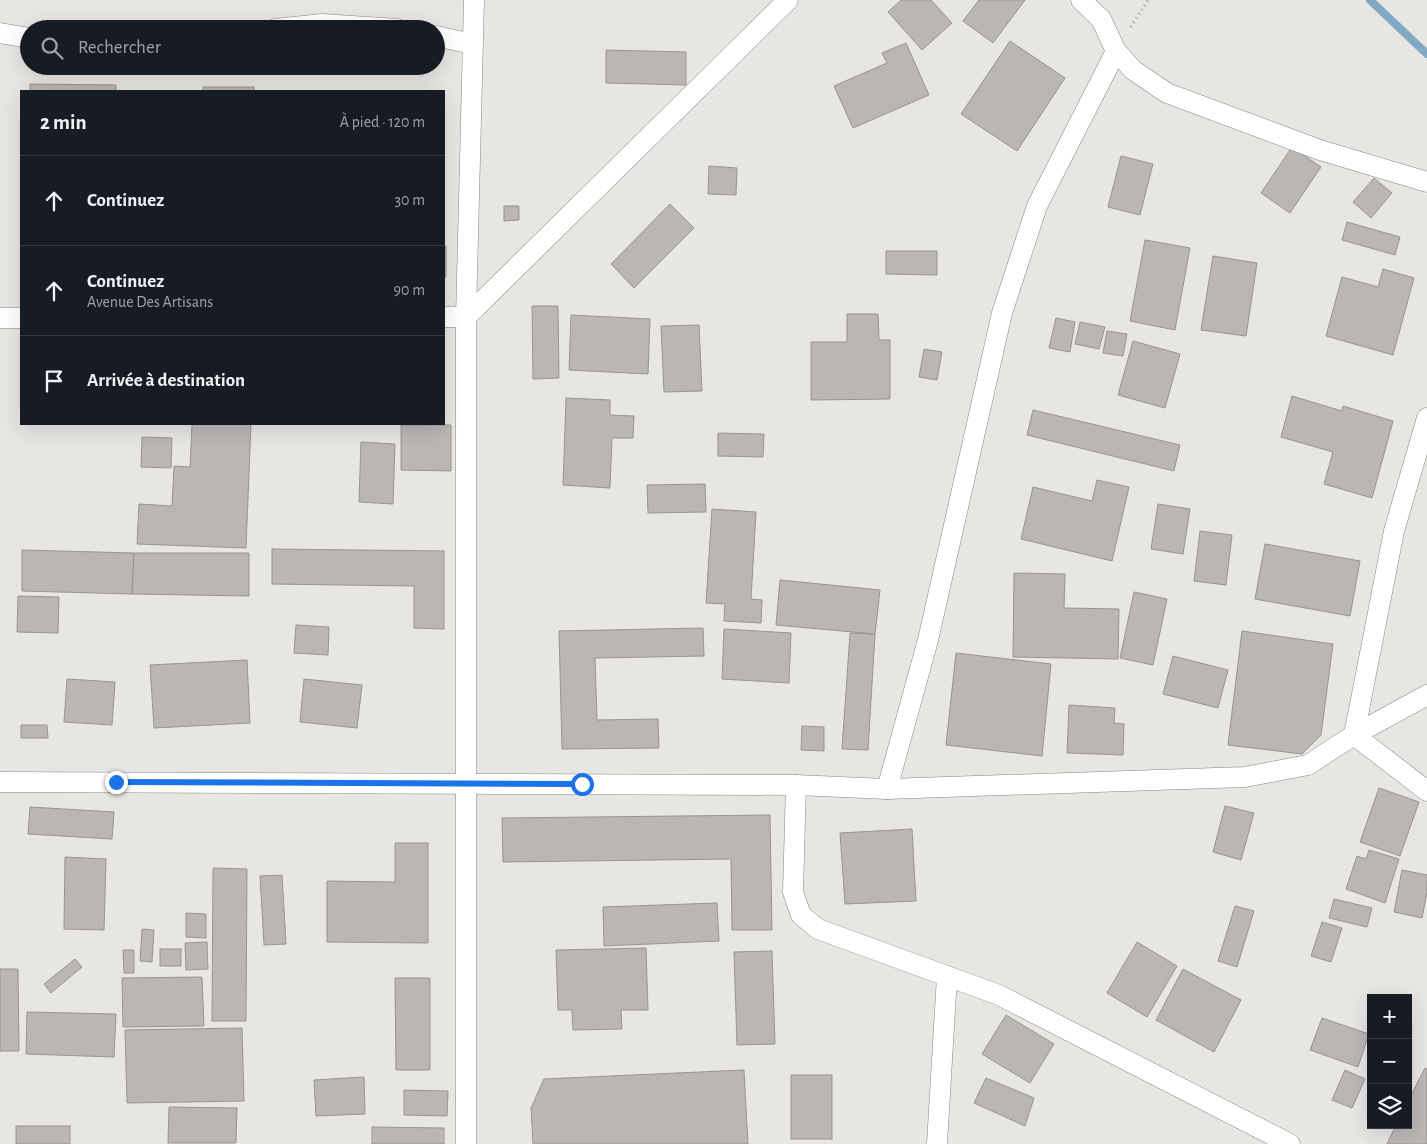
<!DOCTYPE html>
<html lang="fr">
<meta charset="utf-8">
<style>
body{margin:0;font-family:"Alegreya Sans",sans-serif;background:#242831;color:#f1f3f6}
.controls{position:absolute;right:15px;bottom:15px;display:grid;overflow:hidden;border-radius:0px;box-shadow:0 5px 20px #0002}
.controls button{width:45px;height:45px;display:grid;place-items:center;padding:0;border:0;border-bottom:1px solid #363941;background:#171b24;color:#f1f3f6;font:25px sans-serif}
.stop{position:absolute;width:15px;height:15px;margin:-11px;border:4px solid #1a73e8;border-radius:50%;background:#fff}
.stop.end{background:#1a73e8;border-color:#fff;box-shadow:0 1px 5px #0008}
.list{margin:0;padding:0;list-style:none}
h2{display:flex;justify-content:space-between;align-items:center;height:65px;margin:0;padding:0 20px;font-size:21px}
h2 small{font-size:16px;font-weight:400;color:#9ea1a6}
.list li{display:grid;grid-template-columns:32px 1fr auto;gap:15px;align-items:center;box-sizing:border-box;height:90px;padding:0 20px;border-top:1px solid #363941}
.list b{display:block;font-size:19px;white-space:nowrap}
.list p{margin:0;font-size:16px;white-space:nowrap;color:#9ea1a6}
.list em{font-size:16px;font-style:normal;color:#9ea1a6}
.icon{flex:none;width:28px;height:28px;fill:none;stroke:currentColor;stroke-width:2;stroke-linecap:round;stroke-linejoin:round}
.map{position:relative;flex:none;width:1427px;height:1144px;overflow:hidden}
.search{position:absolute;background:#171b24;box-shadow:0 5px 20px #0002;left:20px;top:20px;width:425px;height:55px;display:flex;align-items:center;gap:12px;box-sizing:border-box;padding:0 18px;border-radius:28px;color:#9ea1a6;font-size:19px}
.panel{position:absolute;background:#171b24;box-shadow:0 5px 20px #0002;left:20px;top:90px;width:425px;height:335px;border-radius:0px}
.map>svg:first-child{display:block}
</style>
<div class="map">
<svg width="1427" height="1144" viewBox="0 0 1427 1144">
<rect width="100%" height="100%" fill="#e8e6e2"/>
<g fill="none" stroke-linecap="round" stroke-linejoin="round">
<!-- stream -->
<polyline stroke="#81a9c4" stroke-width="8" points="1370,0 1427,54"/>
</g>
<!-- building -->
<g fill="#bab6b3" stroke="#989491">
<polygon points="901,0 931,0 952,23 922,50 888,12"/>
<polygon points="979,0 1025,0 993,43 963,21"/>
<polygon points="1010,41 1065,78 1017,151 961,114"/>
<polygon points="906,43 929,95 853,128 834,86 887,63 882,53"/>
<polygon points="606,50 686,52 686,85 606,83"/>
<polygon points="30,84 116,85 116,91 30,91"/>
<rect x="203" y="87" width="51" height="4"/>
<polygon points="1292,147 1321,167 1290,213 1261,193"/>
<polygon points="1121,156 1153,164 1140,215 1108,207"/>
<polygon points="709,166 737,168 736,195 708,194"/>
<polygon points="1374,178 1392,193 1371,218 1353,202"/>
<polygon points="670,204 694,228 634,288 611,264"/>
<polygon points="504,206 519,206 519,220 504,221"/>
<polygon points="1347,222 1400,237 1395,255 1342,240"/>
<polygon points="1145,240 1190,248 1175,330 1130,321"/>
<rect x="444" y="246" width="2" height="31"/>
<polygon points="886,251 937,251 937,275 886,274"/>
<polygon points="1213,256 1257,263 1246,336 1201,330"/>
<polygon points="1383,269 1414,278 1393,355 1326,336 1342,277 1378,287"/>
<polygon points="532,306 558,306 559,378 533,379"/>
<polygon points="847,314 878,314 879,340 890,340 890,399 811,400 811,342 847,342"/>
<polygon points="571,315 650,319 648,374 569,370"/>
<polygon points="1056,318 1075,322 1070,352 1049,348"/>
<polygon points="1080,322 1105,327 1099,349 1075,344"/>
<polygon points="699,325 702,391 664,392 661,326"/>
<polygon points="1107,331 1127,334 1123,356 1103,353"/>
<polygon points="1133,341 1180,354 1165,408 1118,395"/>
<polygon points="924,349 942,352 937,380 919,377"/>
<polygon points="1292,396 1342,411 1343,406 1393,421 1372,498 1324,484 1333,452 1281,437"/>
<polygon points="566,398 610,400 610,415 634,416 633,438 612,438 610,488 563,485"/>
<polygon points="1033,410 1180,445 1174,471 1027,435"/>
<polygon points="192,424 251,424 246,548 137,544 139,504 172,506 174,466 190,467"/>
<polygon points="401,425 451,425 451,471 401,470"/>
<polygon points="718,433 764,434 763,457 718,456"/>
<polygon points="142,437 172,438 171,468 141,467"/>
<polygon points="361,442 395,444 393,504 359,502"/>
<polygon points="1097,480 1129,487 1112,561 1021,539 1033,487 1092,501"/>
<polygon points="705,484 706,512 648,513 647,485"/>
<polygon points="1158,504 1190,509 1183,554 1151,549"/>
<polygon points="712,509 756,512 751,599 762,600 761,623 724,621 725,604 706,603"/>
<polygon points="1200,531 1232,535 1226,585 1194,581"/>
<polygon points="1265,544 1360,561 1350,616 1255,599"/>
<polygon points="272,549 444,551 444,629 414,628 414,586 272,584"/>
<polygon points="22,550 134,553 132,594 22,591"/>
<polygon points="134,553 249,553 249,596 132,594"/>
<polygon points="1014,573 1065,574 1064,608 1119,609 1118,659 1013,657"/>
<polygon points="780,580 880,590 875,634 776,625"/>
<polygon points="1134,592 1167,599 1153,665 1120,658"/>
<polygon points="18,596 59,597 58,633 17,632"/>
<polygon points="296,625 329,627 328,655 294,653"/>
<polygon points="703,628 704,656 595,658 597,720 658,719 659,748 562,749 559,631"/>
<polygon points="724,629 791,633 789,683 722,679"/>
<polygon points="1242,631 1333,644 1321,735 1302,754 1228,745"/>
<polygon points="850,633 875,634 868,750 842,749"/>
<polygon points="956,653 1051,664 1042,756 946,745"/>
<polygon points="1173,656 1228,670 1218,708 1163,694"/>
<polygon points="247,660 250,723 154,728 150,665"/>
<polygon points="67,679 115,682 112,725 64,722"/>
<polygon points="304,679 362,685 357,728 300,722"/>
<polygon points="1069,705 1115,708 1114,723 1124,724 1123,755 1067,753"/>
<polygon points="21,725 47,725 48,738 21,738"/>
<polygon points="802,726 824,727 824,751 801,750"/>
<polygon points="1379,788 1419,802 1400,856 1360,842"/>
<polygon points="1225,806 1254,813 1241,860 1213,852"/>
<polygon points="30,807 114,812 112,839 28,834"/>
<polygon points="770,815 772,930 732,930 731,859 503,862 502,818"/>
<polygon points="912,829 916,901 845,904 840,833"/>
<polygon points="395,843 428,843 428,943 327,942 327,881 395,882"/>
<polygon points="1369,850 1399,859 1385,903 1346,889 1357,856 1366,859"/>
<polygon points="65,857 106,859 104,930 64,929"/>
<polygon points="213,868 247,869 246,1021 212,1021"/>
<polygon points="1402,870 1427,875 1427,892 1422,918 1394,912"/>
<polygon points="282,875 286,944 264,945 260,876"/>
<polygon points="1334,899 1372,908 1367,927 1329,918"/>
<polygon points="717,903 719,941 604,946 603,907"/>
<polygon points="1235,906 1254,911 1237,967 1218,961"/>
<polygon points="186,913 206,914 206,938 186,937"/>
<polygon points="1322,922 1342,928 1331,962 1311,956"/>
<polygon points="142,929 154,930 152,962 140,961"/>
<polygon points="207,942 208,969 186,970 185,943"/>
<polygon points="1137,942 1177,966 1147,1017 1107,993"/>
<polygon points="646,948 648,1010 621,1010 622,1029 573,1030 572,1010 558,1010 556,950"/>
<rect x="160" y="949" width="21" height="17"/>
<polygon points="123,950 134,950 134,973 124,973"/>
<polygon points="772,951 775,1044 737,1045 734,952"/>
<polygon points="75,959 82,967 51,993 44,984"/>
<polygon points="0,969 18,969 19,1051 0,1051"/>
<polygon points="1183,969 1241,1000 1214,1052 1156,1020"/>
<polygon points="202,977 204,1026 123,1027 122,978"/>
<polygon points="395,978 430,978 430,1070 396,1070"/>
<polygon points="27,1012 116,1014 114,1057 26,1054"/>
<polygon points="1006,1015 1054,1044 1030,1083 982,1054"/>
<polygon points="1322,1018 1369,1034 1358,1067 1310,1050"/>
<polygon points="242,1028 244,1101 127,1103 125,1030"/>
<polygon points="1425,1068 1427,1069 1427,1144 1387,1144 1396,1125 1408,1125 1408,1101"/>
<polygon points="744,1070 748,1144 533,1144 531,1108 544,1079"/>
<polygon points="1345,1070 1365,1079 1352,1108 1332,1100"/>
<rect x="791" y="1075" width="41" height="64"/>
<polygon points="364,1077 365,1114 316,1116 314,1080"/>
<polygon points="986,1078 1034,1098 1025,1126 974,1103"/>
<polygon points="404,1090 448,1091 447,1116 404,1115"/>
<polygon points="169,1107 237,1108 236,1143 168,1143"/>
<rect x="16" y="1126" width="54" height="18"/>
<polygon points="372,1127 444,1128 444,1144 372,1144"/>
</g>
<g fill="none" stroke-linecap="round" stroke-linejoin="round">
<defs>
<g id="street">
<polyline points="1081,0 1101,19 1116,51 1133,70 1167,93 1320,150 1427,182"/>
<polyline points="275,29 322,24 397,29"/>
<polyline points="0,33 29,38"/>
<polyline points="436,36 472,44"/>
<polyline points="444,317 466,317 788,0"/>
<polyline points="0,318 21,318"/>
<polyline points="1427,418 1394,531 1354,735 1427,791"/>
<polyline points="0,782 796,785 887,789 1245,777 1308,765 1354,735 1427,695"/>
<polyline points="796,785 793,892 801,915 818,929 999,995 1290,1144"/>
<polyline points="887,789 928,640 1002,313 1037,206 1116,51"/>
<polyline points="466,1144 466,317 474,0"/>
<polyline points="937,1144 947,976"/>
</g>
</defs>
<!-- street casing -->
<use href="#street" stroke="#888682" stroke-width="21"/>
<!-- path -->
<polyline stroke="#9d9b98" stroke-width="3" stroke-dasharray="1 4" stroke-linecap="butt" points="1131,27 1148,0"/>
<!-- street -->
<use href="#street" stroke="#fff" stroke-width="20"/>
</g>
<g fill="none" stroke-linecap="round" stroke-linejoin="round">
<!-- route -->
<polyline stroke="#1a73e8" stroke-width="6" points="116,782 582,784"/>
</g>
</svg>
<div class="controls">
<button>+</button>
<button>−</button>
<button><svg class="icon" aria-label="layers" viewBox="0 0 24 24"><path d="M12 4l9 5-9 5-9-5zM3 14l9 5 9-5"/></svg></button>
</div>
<div class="stop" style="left:582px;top:784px"></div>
<div class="stop end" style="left:116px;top:782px"></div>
<div class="search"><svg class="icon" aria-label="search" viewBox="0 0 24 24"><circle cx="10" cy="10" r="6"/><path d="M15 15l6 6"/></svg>Rechercher</div>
<section class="panel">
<h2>2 min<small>À pied · 120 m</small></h2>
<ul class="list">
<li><svg class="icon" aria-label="ahead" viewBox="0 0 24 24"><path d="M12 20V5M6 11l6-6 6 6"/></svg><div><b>Continuez</b></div><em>30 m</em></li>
<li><svg class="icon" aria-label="ahead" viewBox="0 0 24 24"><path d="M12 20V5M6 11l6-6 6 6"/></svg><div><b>Continuez</b><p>Avenue Des Artisans</p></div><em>90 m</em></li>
<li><svg class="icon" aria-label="arrive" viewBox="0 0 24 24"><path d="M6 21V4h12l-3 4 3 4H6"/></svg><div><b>Arrivée à destination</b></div></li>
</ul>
</section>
</div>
